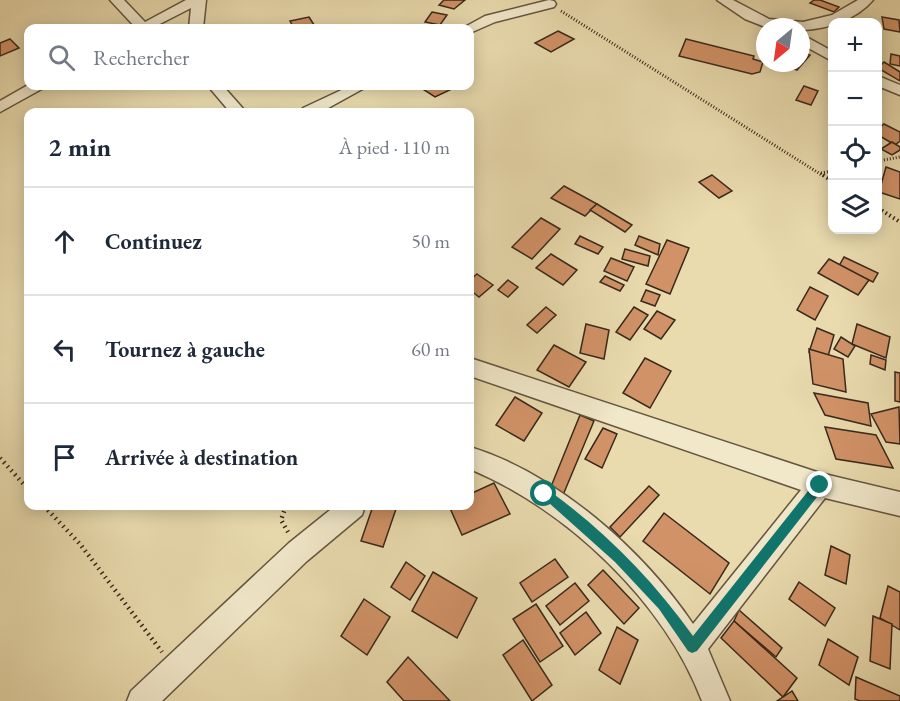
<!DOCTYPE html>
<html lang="fr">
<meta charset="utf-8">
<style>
body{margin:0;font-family:"EB Garamond",serif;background:#f2f2f3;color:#1f2937}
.controls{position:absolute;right:18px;top:18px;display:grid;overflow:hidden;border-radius:12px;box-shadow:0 3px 15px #0003}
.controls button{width:54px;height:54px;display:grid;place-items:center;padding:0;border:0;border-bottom:2px solid #e0e1e3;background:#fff;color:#1f2937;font:30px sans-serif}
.compass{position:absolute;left:756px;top:18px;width:54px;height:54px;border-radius:50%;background:#fff;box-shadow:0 3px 15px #0003;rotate:209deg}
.stop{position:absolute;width:18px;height:18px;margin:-14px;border:4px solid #0f766e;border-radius:50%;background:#fff}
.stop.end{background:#0f766e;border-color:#fff;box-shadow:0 2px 6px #0008}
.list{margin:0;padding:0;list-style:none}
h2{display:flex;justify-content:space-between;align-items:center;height:78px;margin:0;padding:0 24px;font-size:26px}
h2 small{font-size:20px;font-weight:400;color:#747a83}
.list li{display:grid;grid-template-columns:39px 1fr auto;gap:18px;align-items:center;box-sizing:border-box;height:108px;padding:0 24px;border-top:2px solid #e0e1e3}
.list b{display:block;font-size:22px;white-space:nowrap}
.list em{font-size:20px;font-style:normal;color:#747a83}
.icon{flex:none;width:33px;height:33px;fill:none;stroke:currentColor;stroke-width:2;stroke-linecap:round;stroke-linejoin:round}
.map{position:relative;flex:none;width:900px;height:701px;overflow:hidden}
.search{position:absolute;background:#fff;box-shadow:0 3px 15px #0003;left:24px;top:24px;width:450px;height:66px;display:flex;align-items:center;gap:15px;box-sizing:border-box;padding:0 21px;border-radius:12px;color:#747a83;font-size:22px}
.panel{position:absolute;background:#fff;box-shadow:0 3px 15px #0003;left:24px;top:108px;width:450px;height:402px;border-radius:12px}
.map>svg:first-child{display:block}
</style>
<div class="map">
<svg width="900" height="701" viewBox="0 0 900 701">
<rect width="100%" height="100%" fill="#e9dbae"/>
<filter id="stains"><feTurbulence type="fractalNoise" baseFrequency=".00333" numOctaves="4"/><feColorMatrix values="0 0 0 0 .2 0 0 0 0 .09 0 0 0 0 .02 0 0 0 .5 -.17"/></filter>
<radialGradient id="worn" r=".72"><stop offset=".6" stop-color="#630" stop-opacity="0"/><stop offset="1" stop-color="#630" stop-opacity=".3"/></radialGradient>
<!-- building -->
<g fill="#d19267" stroke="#39291c" stroke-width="1.5">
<polygon points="444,0 465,0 454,9 439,5"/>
<polygon points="814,0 820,0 839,7 834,12 810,3"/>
<polygon points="432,12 447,15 440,25 425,22"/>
<polygon points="309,17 316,28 294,28 290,21"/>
<polygon points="882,17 899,20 900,32 884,29"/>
<polygon points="558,31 574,39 551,52 535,43"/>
<polygon points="10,39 19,48 0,56 0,43"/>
<polygon points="686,39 754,56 753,59 763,62 760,72 752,74 679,56"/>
<polygon points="801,52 810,55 797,70 780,63 801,63"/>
<polygon points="891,54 900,56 900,66 890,64"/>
<polygon points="884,62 900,72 900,81 878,68"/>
<polygon points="418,86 454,86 456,87 435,97"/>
<polygon points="804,86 818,91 811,105 796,100"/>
<polygon points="884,124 900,132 900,141 895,145 878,135 878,129"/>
<polygon points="892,142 900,147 900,150 892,155 881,149"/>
<polygon points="886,167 900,172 900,199 879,192"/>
<polygon points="712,175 732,191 719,198 699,182"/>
<polygon points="564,186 597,204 585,216 551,198"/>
<polygon points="597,204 632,225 625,232 590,210"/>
<polygon points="541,218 560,229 532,259 512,247"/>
<polygon points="580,236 603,247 598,254 575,244"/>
<polygon points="639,236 660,244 658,255 635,245"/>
<polygon points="667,240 689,248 670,294 646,284"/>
<polygon points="625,249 650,256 648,266 622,259"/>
<polygon points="551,254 577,270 563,285 536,268"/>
<polygon points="844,257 878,273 873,282 839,266"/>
<polygon points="611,258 634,267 627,281 604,271"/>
<polygon points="829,259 869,280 858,295 818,273"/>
<polygon points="477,274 493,285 479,297 470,290 470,280"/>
<polygon points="605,276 624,285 620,291 600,282"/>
<polygon points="508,280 518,287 508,297 498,290"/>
<polygon points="810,287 828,296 815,320 797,310"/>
<polygon points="646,290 660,295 655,306 641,301"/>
<polygon points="546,307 556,315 537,333 527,325"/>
<polygon points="634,307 648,315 630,340 616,332"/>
<polygon points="657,311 675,320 661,339 644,329"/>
<polygon points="586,324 609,330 604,359 580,353"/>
<polygon points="857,324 890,337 886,358 852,344"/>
<polygon points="817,328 834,335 827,360 809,352"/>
<polygon points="841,337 855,346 848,357 834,349"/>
<polygon points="554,345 586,362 569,387 537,370"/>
<polygon points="809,349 843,359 846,392 813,384"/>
<polygon points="871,355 886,360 885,370 870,364"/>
<polygon points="645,358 671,371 650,408 623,393"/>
<polygon points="895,372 900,373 900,402 895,401"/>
<polygon points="814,393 868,403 871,426 825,415"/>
<polygon points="515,397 542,413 524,441 496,425"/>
<polygon points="899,407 900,444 886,442 871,414"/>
<polygon points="580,415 594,421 563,495 550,489"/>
<polygon points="825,427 876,435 893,468 836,459"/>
<polygon points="603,428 617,434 602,468 585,459"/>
<polygon points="494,483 510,514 462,535 449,506 470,506 470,494"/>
<polygon points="649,486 659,495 620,537 610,527"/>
<polygon points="373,506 397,506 383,547 361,541"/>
<polygon points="664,513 729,563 710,594 643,541"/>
<polygon points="831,546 850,555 846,584 825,575"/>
<polygon points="555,559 568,577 532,602 520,583"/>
<polygon points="406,562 425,576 410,600 391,587"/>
<polygon points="603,570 639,608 624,624 588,585"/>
<polygon points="433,572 477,598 457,638 412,611"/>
<polygon points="799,582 835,608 825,626 789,599"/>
<polygon points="575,583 589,601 560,625 546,606"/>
<polygon points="888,586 900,592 900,630 880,618"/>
<polygon points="364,599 390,617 367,655 341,636"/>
<polygon points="536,604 563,646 540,662 513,619"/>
<polygon points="739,610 782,648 776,657 734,621"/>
<polygon points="586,612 601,633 575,655 560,633"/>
<polygon points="873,616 892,624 890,669 870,661"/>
<polygon points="734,621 797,678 783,697 721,638"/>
<polygon points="617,627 638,640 620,684 599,670"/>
<polygon points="828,639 858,657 849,685 819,665"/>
<polygon points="523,640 552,685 532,701 503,655"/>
<polygon points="408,657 450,701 404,701 387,682"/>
<polygon points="856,677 900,696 900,701 860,701 855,699"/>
<polygon points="792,691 798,701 777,701"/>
</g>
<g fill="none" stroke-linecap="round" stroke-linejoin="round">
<defs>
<g id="street">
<polygon points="110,0 124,0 145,22 186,0 206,0 203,28 189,28 191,8 152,28 136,28"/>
<polygon points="549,0 554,1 556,4 554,7 495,22 470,33 470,28 463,28 485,16"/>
<path d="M717,0H733L769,19L803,22L832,15L858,0H873C856,20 827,29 803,30L801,27H765L745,19Z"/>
<polygon points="801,34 832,51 832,61 801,44"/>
<polygon points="878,76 900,85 900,95 878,86"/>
<polygon points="28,85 47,86 0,112 0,101"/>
<polygon points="208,86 223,86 246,112 230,112"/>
<polygon points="350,86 368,86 321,112 301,112 303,108"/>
<path d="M470,358L820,473L900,492V516L825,498L708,649L730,701H702C664,601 567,510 470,469V447C556,473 643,550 693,624L801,490L470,376Z"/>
<polygon points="335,506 365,506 362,515 307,561 162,701 127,701 131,691 289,543"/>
</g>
</defs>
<!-- street casing -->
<use href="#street" stroke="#655640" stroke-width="3"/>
<!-- path-far2 -->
<g stroke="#39291c" stroke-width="3" stroke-dasharray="1 2" stroke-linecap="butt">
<polyline points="561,11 825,177"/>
<polyline points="878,161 900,157"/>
<polyline points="821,173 832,171"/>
</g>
<!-- path-far1 -->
<g stroke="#39291c" stroke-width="4" stroke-dasharray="1.5 3" stroke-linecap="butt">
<polyline points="823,175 832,181"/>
<polyline points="878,208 900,222"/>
</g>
<!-- path -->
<g stroke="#39291c" stroke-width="4.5" stroke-dasharray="1.5 4" stroke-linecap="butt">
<polyline points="0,458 28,489"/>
<polyline points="44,506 80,544 162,652"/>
<polyline points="286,506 281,520 288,532"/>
</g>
<!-- street -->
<use href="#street" fill="#f1e8ca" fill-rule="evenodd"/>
</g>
<!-- route -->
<path fill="#0f766e" d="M820,479L826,485L824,488L697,651L692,653L688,651L659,609L615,562L539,494L544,489L548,490C604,530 653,580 693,636L816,481Z"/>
<rect width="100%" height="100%" filter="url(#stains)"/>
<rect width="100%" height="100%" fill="url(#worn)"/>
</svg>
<div class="controls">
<button>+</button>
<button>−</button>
<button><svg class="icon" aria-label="locate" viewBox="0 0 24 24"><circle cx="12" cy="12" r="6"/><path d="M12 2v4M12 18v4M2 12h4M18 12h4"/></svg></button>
<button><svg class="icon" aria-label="layers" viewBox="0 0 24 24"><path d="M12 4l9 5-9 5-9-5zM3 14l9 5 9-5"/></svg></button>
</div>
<svg class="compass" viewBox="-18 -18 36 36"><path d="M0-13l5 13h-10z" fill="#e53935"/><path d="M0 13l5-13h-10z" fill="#747a83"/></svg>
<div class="stop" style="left:544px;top:494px"></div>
<div class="stop end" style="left:820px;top:485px"></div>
<div class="search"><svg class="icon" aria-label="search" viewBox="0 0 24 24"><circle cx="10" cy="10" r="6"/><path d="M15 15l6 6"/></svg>Rechercher</div>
<section class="panel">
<h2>2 min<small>À pied · 110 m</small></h2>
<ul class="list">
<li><svg class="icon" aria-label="ahead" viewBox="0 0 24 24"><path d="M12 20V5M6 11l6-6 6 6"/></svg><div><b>Continuez</b></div><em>50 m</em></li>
<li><svg class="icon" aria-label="left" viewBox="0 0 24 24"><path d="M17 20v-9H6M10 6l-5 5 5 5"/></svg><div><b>Tournez à gauche</b></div><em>60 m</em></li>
<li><svg class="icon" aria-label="arrive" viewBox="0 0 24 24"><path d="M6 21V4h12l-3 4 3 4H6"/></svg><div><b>Arrivée à destination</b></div></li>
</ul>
</section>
</div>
